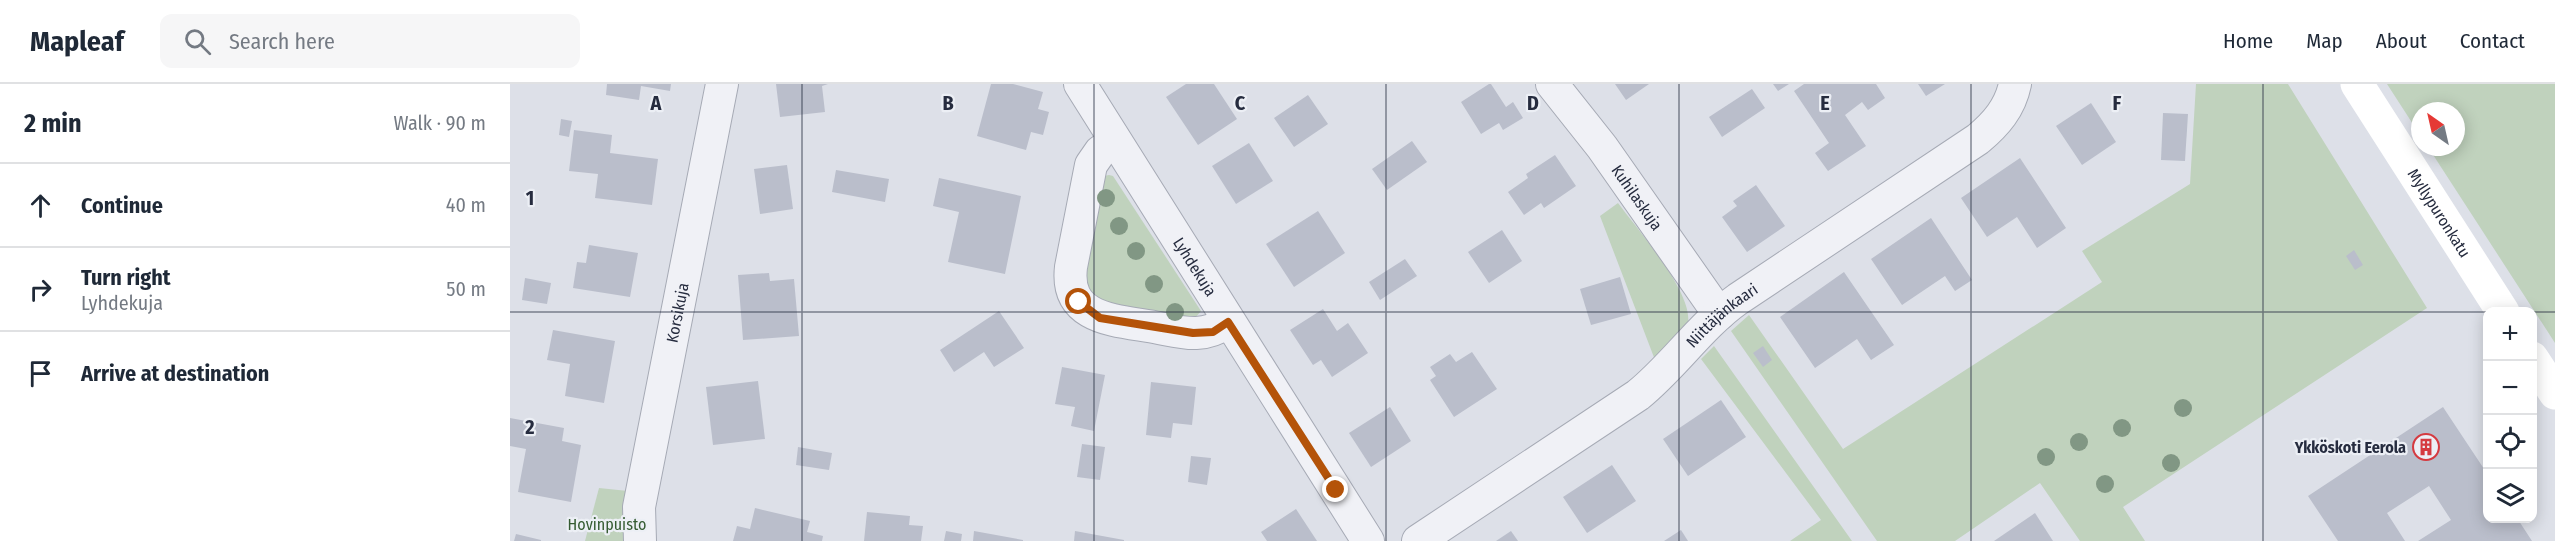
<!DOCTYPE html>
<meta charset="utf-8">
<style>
body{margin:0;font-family:"Fira Sans Condensed",sans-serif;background:#f6f6f7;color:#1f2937}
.controls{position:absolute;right:18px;bottom:18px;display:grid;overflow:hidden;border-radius:12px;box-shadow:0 3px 15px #0003}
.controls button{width:54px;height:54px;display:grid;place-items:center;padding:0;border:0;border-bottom:2px solid #e0e1e3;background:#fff;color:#1f2937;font:30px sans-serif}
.compass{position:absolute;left:1901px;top:18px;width:54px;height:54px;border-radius:50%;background:#fff;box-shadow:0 3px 15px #0003;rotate:326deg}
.stop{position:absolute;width:18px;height:18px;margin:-14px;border:4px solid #b45309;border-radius:50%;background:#fff}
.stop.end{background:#b45309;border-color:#fff;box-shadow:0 2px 6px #0008}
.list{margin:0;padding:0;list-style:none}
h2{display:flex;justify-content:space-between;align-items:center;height:78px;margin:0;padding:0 24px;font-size:26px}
h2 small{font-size:20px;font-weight:400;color:#747a83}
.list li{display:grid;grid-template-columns:39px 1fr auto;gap:18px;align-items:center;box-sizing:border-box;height:84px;padding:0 24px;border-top:2px solid #e0e1e3}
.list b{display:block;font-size:22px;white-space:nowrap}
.list p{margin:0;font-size:20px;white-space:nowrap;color:#747a83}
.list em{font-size:20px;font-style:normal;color:#747a83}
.icon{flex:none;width:33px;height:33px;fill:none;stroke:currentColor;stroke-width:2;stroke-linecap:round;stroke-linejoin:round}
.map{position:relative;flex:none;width:2045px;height:457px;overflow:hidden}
header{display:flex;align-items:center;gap:36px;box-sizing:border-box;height:84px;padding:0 30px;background:#fff;border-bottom:2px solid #e0e1e3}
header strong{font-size:28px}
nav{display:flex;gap:33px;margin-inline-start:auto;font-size:21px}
.search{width:420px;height:54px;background:#f6f6f7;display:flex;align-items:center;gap:15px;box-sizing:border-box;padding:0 21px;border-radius:12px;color:#747a83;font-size:22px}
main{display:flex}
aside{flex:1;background:#fff}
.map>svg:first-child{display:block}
</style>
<header>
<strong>Mapleaf</strong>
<div class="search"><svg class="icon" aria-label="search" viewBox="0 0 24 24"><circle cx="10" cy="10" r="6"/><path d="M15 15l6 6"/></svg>Search here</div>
<nav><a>Home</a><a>Map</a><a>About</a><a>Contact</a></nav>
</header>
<main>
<aside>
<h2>2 min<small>Walk · 90 m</small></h2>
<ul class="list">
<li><svg class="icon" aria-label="ahead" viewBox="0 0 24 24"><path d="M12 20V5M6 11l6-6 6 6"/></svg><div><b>Continue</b></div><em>40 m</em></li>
<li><svg class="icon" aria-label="right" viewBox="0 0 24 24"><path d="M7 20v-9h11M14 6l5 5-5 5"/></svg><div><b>Turn right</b><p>Lyhdekuja</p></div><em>50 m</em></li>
<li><svg class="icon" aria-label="arrive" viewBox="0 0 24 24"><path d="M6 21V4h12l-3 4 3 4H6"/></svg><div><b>Arrive at destination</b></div></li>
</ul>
</aside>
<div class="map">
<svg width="2045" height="457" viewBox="0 0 2045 457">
<rect width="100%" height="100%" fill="#dde0e8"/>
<!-- green -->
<g fill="#c0d2bd">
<polygon points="1686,0 1778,0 1917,224 1613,423 1635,457 1570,457 1530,399 1445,457 1367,457 1221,247 1239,231 1333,365 1592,198 1572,167 1680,100"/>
<polygon points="1877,0 2045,0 2045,259 1918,63 1946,63 1946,27 1910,27 1910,51"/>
<polygon points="599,91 603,92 691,227 685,234 679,236 592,220 578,206 574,188 594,92"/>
<path d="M1108,119C1127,145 1183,208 1178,239L1145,276L1090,132Z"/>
<polygon points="1204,262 1342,457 1280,457 1311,436 1191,275"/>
<polygon points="89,404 118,407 114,457 75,457"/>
</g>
<!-- building -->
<g fill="#babecb">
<polygon points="97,0 161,0 160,7 131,2 129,16 96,11"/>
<polygon points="266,0 318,0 312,2 315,28 270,33"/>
<polygon points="481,0 503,0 533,8 528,25 539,28 533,51 521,48 516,66 467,52"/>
<polygon points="676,0 704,0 727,35 688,61 656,13"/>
<polygon points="979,0 981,0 996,23 1003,18 1013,34 993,46 989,39 971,50 951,18"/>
<polygon points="1105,0 1139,0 1116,16"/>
<polygon points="1263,0 1279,0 1268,7"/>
<polygon points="1294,0 1366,0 1375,14 1358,26 1352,18 1335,31 1356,62 1318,87 1305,69 1319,59 1284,7"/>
<polygon points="1408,0 1435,0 1416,12"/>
<polygon points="1242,5 1255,24 1212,53 1199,33"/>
<polygon points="798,11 818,40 784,63 764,34"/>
<polygon points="1581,19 1606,58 1572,81 1546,42"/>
<polygon points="1653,29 1678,30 1675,77 1651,76"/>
<polygon points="51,35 62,37 59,53 49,51"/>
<polygon points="64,46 102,51 100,69 148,75 142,121 85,114 88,90 59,87"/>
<polygon points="902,57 917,78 877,106 862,85"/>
<polygon points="739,59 763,97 726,120 702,82"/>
<polygon points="1045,71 1066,102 1034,124 1031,119 1014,131 998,108 1018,94 1016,90"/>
<polygon points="1510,74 1556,144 1527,164 1507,133 1477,153 1451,114"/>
<polygon points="277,81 283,125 250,130 244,85"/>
<polygon points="326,86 379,95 375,118 322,108"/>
<polygon points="429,94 511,112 495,190 438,178 449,128 423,122"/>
<polygon points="1246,101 1275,142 1237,168 1212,133 1227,122 1223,117"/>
<polygon points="808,127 835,169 784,203 756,160"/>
<polygon points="1421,134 1462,196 1445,207 1435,192 1392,221 1361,175"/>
<polygon points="992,146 1012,177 979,199 958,168"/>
<polygon points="79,161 128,169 120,213 63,204 67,178 76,179"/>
<polygon points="1844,166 1853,181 1845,186 1836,172"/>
<polygon points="895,175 907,192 870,216 859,198"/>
<polygon points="1334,188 1384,261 1361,276 1347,255 1305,284 1270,233"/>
<polygon points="259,189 260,197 284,195 289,252 233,256 228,191"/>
<polygon points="1110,193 1121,230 1081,241 1070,205"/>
<polygon points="15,194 41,199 37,220 12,216"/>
<polygon points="813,225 827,247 838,239 858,269 822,293 811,276 803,281 780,246"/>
<polygon points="489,227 514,264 484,283 474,268 444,288 430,266"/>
<polygon points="43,246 105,257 94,319 55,312 60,280 37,276"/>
<polygon points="1253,262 1262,276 1253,283 1243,269"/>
<polygon points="962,268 987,305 944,333 920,296 926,292 920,283 940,270 946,278"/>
<polygon points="552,283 595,291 584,347 561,342 565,323 545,320"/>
<polygon points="248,297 255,355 203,361 196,303"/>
<polygon points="641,298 686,303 682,341 663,339 661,354 636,351"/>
<polygon points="1211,316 1236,353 1178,392 1153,355"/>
<polygon points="880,323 901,357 861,383 839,349"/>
<polygon points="1933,323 1978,391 1978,434 2007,434 2022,457 1908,457 1941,436 1919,402 1877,429 1895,457 1828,457 1798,412"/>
<polygon points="0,334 54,344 52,357 71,361 61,418 8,408 16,365 0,362"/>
<polygon points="572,360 595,363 590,396 567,393"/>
<polygon points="288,363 322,369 319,386 286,381"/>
<polygon points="681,372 701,374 697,401 678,398"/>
<polygon points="1102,381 1126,417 1077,449 1053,413"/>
<polygon points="245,424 300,437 297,448 313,452 312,457 223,457 227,442 240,445"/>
<polygon points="786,425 807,457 757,457 751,448"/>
<polygon points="357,428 400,432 399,441 413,442 411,457 354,457"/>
<polygon points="1525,429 1543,457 1484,457"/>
<polygon points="1171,446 1178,457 1154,457"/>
<polygon points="436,447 452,450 451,457 434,457"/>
<polygon points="464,447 513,456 513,457 463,457"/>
<polygon points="565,447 614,456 614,457 564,457"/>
<polygon points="1001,447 1008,457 986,457"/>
<polygon points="6,450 31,456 31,457 4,457"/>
</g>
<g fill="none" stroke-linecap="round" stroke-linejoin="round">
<defs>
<g id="street">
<path id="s1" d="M570,0L858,457"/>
<path id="s2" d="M1042,0L1092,63L1209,230"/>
<path d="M605,57L590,68L581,81L561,183C555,233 600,236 638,242C670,247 689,257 718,238"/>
<path id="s3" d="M130,457L129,423L212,0"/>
<path id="s4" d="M908,457L1128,311C1164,282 1190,242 1228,215L1468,55C1486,40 1500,24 1505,0"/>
</g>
</defs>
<!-- street casing -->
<use href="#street" stroke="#a6aab5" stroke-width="34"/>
<!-- street -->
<use href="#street" stroke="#f0f1f6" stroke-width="32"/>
<!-- secondary -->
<g stroke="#fff" stroke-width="33">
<path id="s5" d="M1847,0L1993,228"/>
<polyline points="2022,274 2045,309"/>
</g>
</g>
<!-- trees -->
<g fill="#819784">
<circle cx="596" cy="114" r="9"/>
<circle cx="609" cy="142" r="9"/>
<circle cx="626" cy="167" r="9"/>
<circle cx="644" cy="200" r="9"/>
<circle cx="665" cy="228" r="9"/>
<circle cx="1673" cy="324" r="9"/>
<circle cx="1612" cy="344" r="9"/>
<circle cx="1569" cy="358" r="9"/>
<circle cx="1536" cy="373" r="9"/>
<circle cx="1661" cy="379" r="9"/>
<circle cx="1595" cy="400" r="9"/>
</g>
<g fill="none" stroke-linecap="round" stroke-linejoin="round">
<!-- route -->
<polyline stroke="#b45309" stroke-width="8" points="569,218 590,234 683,249 703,248 718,238 826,406"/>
</g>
<!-- grid -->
<path fill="none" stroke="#262c3f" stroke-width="1.5" stroke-opacity="0.55" d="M292,0V457M584,0V457M876,0V457M1169,0V457M1461,0V457M1753,0V457M0,228H1978M2022,228H2045"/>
<!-- icons -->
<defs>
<symbol id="building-ring" viewBox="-11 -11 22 22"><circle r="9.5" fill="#eceff5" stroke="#d53a40" stroke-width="1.5"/><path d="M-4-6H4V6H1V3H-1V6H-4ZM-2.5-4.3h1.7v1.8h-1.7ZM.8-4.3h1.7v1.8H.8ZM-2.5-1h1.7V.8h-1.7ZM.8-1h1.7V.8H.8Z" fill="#d53a40"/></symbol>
</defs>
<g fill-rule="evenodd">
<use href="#building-ring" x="1901" y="348" width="30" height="30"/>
</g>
<g text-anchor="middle" stroke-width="4.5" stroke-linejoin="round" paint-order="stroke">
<!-- street labels -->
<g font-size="16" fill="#262c3f" stroke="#eceff5">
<text dy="6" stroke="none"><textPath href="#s2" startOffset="142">Kuhilaskuja</textPath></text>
<text dy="6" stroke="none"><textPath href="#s5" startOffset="153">Myllypuronkatu</textPath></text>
<text dy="6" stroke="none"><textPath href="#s1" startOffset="216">Lyhdekuja</textPath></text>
<text dy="6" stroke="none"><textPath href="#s3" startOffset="232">Korsikuja</textPath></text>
<text dy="6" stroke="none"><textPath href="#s4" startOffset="380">Niittäjänkaari</textPath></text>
</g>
<!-- poi labels -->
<g font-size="16" font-weight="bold" fill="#262c3f" stroke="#eceff5" text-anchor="end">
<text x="1896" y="369">Ykköskoti Eerola</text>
</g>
<!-- park labels -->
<g font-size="16" fill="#355b32" stroke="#eceff5">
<text x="97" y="446">Hovinpuisto</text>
</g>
</g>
<g font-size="20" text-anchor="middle" font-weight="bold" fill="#262c3f" stroke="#eceff5" stroke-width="4.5" stroke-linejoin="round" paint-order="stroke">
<text x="146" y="26">A</text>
<text x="438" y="26">B</text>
<text x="730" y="26">C</text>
<text x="1023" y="26">D</text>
<text x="1315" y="26">E</text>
<text x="1607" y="26">F</text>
<text x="20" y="121">1</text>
<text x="20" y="350">2</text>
</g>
</svg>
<div class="controls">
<button>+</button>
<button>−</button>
<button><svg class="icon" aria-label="locate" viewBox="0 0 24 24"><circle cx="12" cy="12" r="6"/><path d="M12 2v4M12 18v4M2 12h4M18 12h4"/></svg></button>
<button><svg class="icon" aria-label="layers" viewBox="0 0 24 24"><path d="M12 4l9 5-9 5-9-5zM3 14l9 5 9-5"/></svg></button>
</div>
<svg class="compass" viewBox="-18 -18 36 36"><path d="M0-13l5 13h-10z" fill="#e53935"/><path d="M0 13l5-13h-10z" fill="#747a83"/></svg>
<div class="stop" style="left:569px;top:218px"></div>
<div class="stop end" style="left:826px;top:406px"></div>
</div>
</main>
